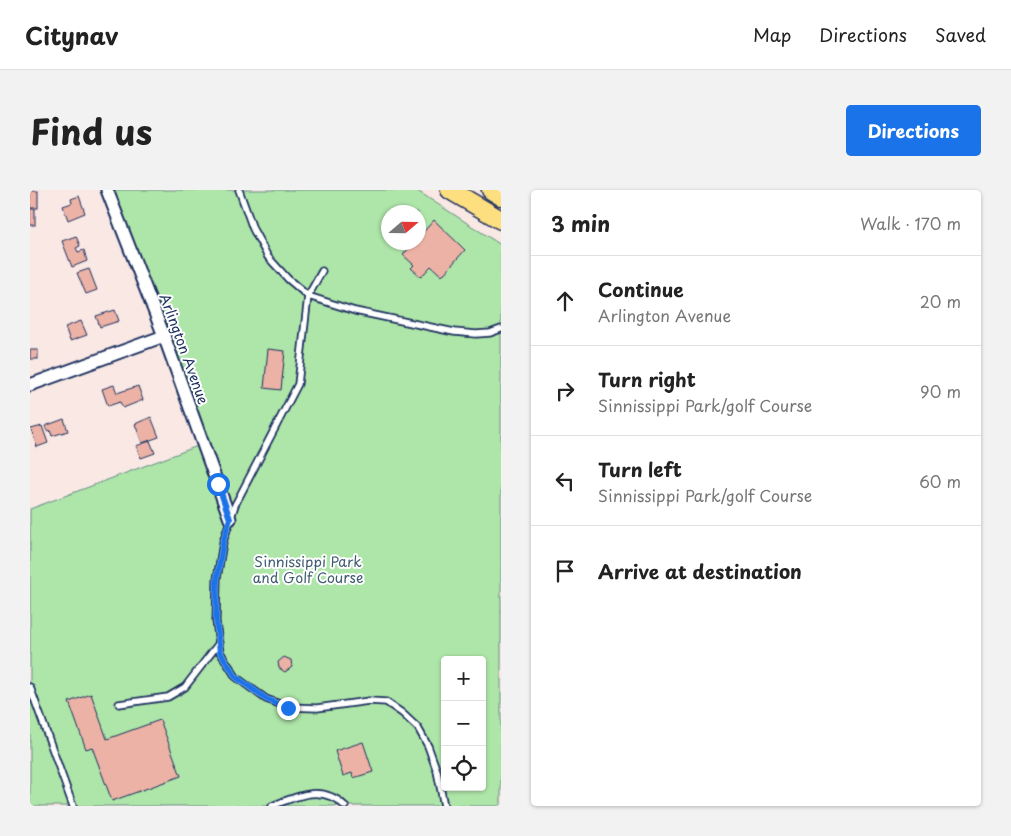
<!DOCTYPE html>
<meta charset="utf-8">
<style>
body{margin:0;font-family:"Playpen Sans",sans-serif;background:#f2f2f2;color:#222}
.controls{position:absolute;right:15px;bottom:15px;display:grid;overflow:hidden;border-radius:5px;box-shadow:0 1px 4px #0004}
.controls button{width:45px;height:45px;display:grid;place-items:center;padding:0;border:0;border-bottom:1px solid #e0e0e0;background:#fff;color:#222;font:25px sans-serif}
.compass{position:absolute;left:351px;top:15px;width:45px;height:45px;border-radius:50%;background:#fff;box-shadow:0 1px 4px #0004;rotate:70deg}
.stop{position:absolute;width:15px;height:15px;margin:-11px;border:4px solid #1a73e8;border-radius:50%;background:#fff}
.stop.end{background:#1a73e8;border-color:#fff;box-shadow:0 1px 5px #0008}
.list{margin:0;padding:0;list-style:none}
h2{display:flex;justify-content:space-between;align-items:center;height:65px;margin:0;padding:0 20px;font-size:21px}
h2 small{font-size:16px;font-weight:400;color:#767676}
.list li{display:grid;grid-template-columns:32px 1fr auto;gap:15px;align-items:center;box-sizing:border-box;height:90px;padding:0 20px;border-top:1px solid #e0e0e0}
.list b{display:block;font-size:19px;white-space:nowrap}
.list p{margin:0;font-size:16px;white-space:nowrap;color:#767676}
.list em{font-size:16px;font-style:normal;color:#767676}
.icon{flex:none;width:28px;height:28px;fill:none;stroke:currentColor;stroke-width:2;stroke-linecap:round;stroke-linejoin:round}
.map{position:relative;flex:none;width:471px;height:616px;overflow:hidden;border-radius:5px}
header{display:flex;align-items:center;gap:30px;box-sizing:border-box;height:70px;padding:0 25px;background:#fff;border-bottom:1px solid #e0e0e0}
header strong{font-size:24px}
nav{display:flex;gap:28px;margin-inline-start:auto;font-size:18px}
.intro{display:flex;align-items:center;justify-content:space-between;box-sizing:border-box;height:120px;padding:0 30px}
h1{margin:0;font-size:35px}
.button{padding:12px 22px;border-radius:5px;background:#1a73e8;color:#fff;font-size:18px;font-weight:700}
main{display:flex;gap:30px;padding:0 30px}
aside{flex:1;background:#fff;border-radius:5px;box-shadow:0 1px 4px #0004}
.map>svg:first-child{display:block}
</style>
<header>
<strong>Citynav</strong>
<nav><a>Map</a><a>Directions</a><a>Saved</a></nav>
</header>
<div class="intro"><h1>Find us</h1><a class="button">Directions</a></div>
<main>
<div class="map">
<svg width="471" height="616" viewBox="0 0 471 616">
<rect width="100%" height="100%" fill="#f9e8e4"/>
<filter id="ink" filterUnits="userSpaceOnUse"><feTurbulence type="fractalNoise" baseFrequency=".02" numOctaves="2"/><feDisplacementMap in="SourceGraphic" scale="10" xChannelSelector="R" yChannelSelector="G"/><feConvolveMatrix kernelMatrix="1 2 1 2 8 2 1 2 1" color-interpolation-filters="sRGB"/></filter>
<g filter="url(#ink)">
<!-- green -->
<path fill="#aee5a8" stroke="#648a83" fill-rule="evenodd" d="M77,0H386L471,55V616H0V319L173,254ZM358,22H388V52H358ZM415,470H452V597H415Z"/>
<!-- building -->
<g fill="#ecb2a5" stroke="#1b2f5e">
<rect x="0" y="1" width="8" height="17"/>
<polygon points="49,6 55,23 38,30 33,16 42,13 41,9"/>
<rect x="0" y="19" width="5" height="16"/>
<polygon points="404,30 435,60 412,86 401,76 391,87 381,78 384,75 373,65 384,52 388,52 388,48"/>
<polygon points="46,46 50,56 46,58 48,62 54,60 57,71 42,77 32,51"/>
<polygon points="59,79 67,100 56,104 47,83"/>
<polygon points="85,120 89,131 70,137 66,126"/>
<polygon points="51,131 57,145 40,151 35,137"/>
<polygon points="238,159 255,161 251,200 234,198"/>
<rect x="0" y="160" width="8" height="9"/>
<polygon points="84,195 87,203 108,196 113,210 93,218 90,212 78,216 72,199"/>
<polygon points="121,227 129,247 112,253 105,234"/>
<polygon points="34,229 38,241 22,246 20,240 17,241 15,236"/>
<polygon points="12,236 18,253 7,257 1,239"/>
<polygon points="120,251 125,263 111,268 106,256"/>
<polygon points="254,467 261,470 262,477 255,482 249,478 248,472"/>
<polygon points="61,504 77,549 130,530 151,586 82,611 62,557 56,559 39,512"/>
<polygon points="333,552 343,582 323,588 322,583 313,586 305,561"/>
</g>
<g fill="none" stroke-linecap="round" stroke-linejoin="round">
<defs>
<g id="lane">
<polyline points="209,0 223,39 238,67 258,89 278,106 325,121 424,142 446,144 460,143 471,139"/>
<polyline points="292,81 278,106 268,194 205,315 193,352 187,389 186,431 190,462 206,487 218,496 236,509 258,517 287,518 339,511 356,512 372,523 388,538 398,556 407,581 414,616"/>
<polyline points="0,497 43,616"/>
<polyline points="89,514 138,507 155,497 189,453"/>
<path d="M242,616C267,606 292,594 315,616"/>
</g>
<g id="street">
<polyline points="77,0 134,146 200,329"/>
<polyline points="0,195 134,146"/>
</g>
<g id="primary">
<polyline points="420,0 471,30"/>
<polyline points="461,0 471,6"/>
</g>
</defs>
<!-- lane casing -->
<use href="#lane" stroke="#1b2f5e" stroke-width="9"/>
<!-- street casing -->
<use href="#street" stroke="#1b2f5e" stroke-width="15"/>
<!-- primary casing -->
<use href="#primary" stroke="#1b2f5e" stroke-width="21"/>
<!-- lane -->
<use href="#lane" stroke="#fff" stroke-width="5.5"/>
<!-- street -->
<use href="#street" stroke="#fff" stroke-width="11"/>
<!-- primary -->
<use href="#primary" stroke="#fedf80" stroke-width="18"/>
</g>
</g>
<g fill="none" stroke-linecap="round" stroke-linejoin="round" filter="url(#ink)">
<!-- route -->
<polyline stroke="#1a73e8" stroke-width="6" points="188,294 200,329 193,352 187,389 186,430 190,462 206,487 236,509 258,518"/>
</g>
<g text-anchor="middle" stroke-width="4" stroke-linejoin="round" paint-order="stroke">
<!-- street labels -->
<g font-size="14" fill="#1b2f5e" stroke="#fff">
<text transform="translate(154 159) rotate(70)" y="5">Arlington Avenue</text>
</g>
<!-- park labels -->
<g font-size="14" fill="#405c70" stroke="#fff">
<text x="278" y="377">Sinnissippi Park<tspan x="278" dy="16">and Golf Course</tspan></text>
</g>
</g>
</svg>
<div class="controls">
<button>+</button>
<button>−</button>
<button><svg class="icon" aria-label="locate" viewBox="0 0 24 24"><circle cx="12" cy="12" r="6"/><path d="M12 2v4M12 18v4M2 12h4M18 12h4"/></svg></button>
</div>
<svg class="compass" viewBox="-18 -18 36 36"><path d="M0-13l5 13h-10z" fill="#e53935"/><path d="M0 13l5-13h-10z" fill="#767676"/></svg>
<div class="stop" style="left:188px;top:294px"></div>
<div class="stop end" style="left:258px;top:518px"></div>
</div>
<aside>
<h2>3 min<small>Walk · 170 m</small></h2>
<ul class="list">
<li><svg class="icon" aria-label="ahead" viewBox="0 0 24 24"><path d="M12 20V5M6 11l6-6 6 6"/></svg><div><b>Continue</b><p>Arlington Avenue</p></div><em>20 m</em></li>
<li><svg class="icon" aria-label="right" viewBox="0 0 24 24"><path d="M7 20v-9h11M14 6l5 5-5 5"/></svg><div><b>Turn right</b><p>Sinnissippi Park/golf Course</p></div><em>90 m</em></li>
<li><svg class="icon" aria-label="left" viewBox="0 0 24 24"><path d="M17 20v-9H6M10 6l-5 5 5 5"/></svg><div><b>Turn left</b><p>Sinnissippi Park/golf Course</p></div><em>60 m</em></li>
<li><svg class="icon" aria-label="arrive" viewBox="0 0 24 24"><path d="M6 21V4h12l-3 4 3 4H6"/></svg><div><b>Arrive at destination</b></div></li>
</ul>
</aside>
</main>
